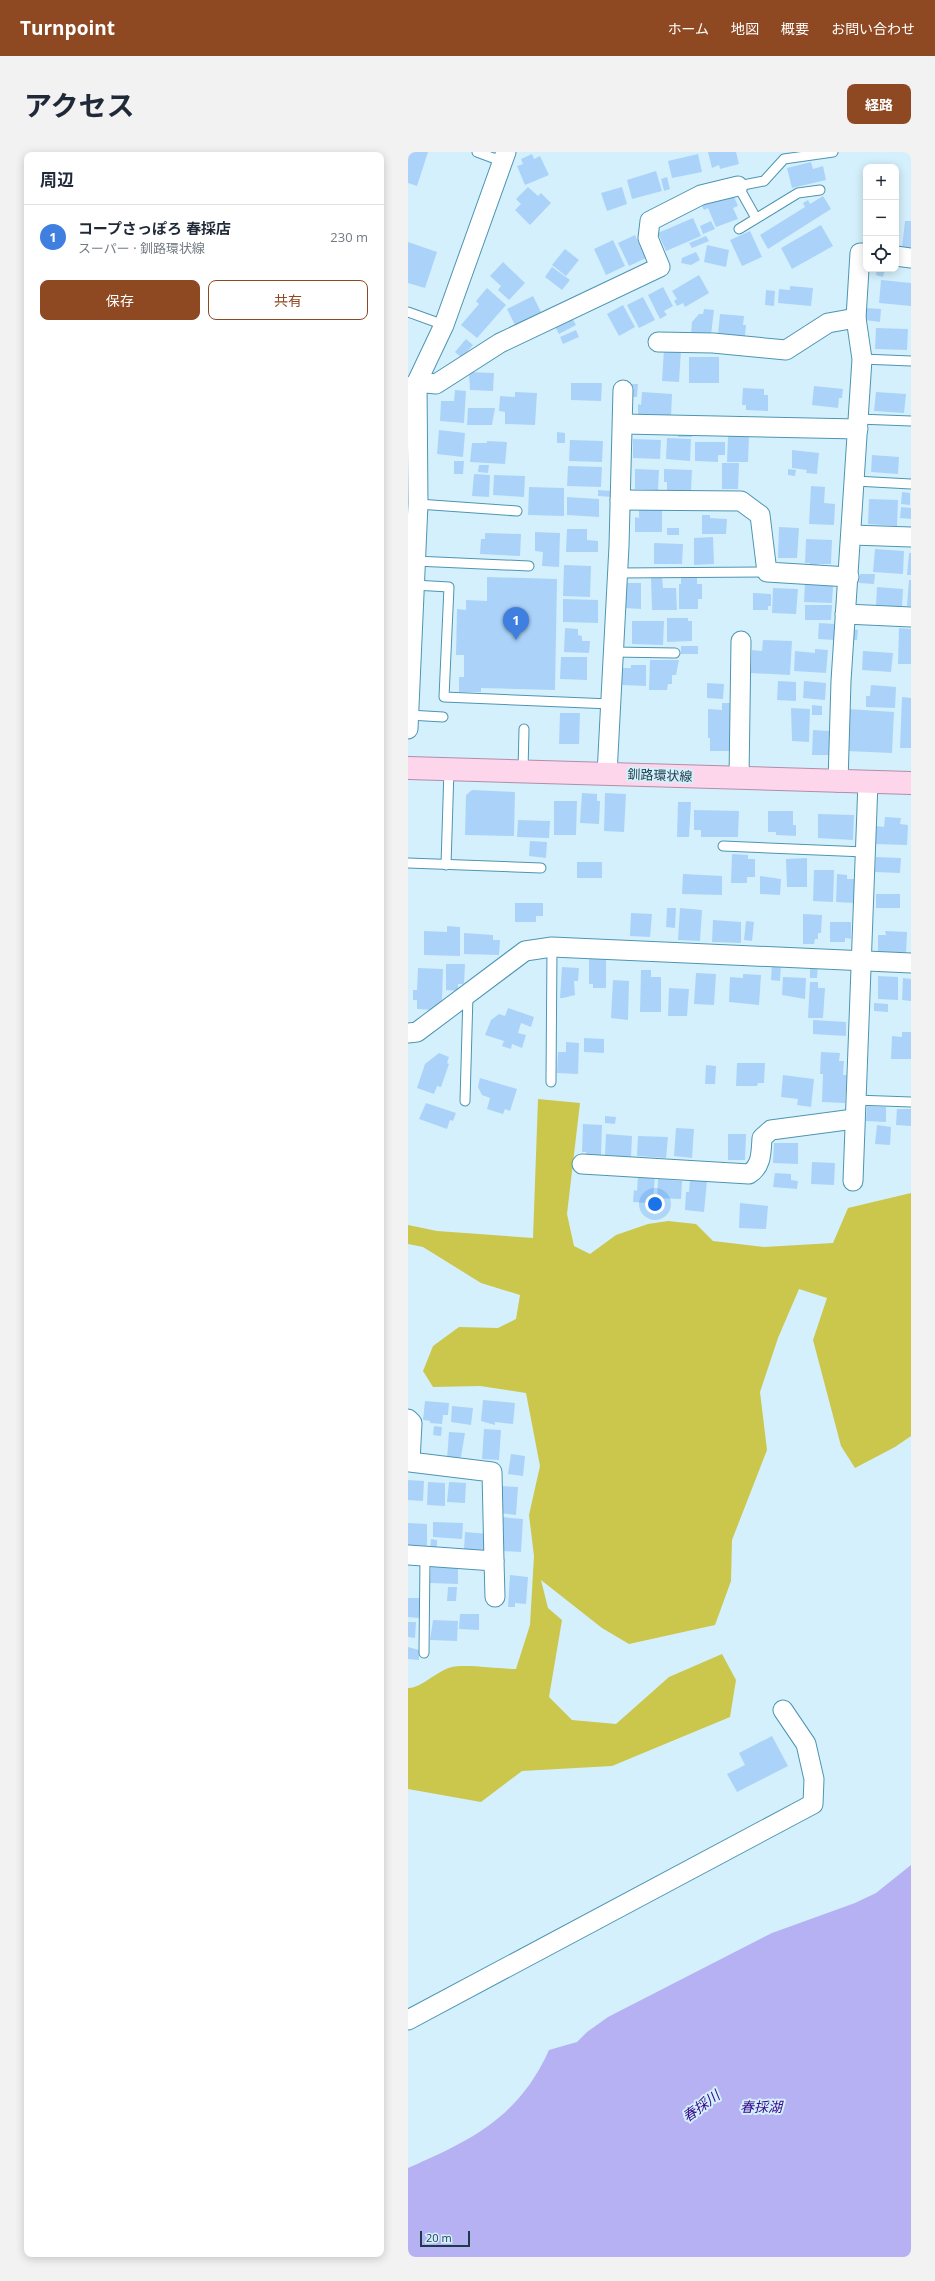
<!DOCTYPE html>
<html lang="ja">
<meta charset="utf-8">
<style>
body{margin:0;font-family:"Open Sans","Noto Sans JP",sans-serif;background:#f2f2f3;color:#1f2937}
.controls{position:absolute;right:12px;top:12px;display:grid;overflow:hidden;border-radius:8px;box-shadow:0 2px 10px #0003}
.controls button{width:36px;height:36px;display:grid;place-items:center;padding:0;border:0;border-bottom:1px solid #e0e1e3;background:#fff;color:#1f2937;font:20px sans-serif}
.scale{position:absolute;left:12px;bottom:10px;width:50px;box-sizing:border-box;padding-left:4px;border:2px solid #1c3a47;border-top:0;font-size:11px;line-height:14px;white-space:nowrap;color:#1c3a47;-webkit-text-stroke:3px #d4f0fc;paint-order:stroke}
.you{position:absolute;left:247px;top:1052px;width:14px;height:14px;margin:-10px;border:3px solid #fff;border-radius:50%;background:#1a73e8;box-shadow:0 0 0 6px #1a73e833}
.badge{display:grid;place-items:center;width:26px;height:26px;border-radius:50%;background:#8e4822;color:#fff;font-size:13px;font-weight:700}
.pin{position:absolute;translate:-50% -33px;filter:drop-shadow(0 1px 2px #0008)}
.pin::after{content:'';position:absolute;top:21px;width:14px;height:12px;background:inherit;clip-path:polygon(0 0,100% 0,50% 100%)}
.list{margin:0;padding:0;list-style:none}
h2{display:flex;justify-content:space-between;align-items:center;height:52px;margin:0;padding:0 16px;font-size:17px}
h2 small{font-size:13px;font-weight:400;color:#747a83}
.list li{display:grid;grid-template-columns:26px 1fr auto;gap:12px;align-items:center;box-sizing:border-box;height:64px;padding:0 16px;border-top:1px solid #e0e1e3}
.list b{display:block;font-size:15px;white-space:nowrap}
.list p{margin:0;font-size:13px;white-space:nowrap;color:#747a83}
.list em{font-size:13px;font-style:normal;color:#747a83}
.actions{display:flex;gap:8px;padding:12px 16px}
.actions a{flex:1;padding:9px 0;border:1px solid #8e4822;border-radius:8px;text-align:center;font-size:14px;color:#8e4822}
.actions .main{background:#8e4822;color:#fff}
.icon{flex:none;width:22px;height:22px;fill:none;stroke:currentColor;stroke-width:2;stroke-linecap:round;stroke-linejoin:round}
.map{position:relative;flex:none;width:503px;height:2105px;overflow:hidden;border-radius:8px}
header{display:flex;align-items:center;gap:24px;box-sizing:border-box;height:56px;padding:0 20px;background:#8e4822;color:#fff}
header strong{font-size:19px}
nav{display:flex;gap:22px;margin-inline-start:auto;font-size:14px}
.intro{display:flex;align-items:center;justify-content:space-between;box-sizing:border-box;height:96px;padding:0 24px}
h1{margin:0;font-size:28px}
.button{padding:10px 18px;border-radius:8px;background:#8e4822;color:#fff;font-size:14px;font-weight:700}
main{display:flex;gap:24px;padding:0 24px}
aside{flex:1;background:#fff;border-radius:8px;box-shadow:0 2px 10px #0003}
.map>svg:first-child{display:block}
</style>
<header>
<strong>Turnpoint</strong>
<nav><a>ホーム</a><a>地図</a><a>概要</a><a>お問い合わせ</a></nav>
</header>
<div class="intro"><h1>アクセス</h1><a class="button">経路</a></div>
<main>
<aside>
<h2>周辺<small></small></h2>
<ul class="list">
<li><span class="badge" style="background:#3f7fe0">1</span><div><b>コープさっぽろ 春採店</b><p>スーパー · 釧路環状線</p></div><em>230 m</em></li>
</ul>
<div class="actions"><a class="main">保存</a><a>共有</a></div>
</aside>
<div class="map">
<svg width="503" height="2105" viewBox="0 0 503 2105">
<rect width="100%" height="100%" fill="#d4f0fc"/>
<!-- green -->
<path fill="#cbc64c" d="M130,947L172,951L159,1062L166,1094L182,1102L208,1083L240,1072L260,1069L288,1072L305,1089L356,1095L425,1091L440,1056L503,1041V1284L487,1295L447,1316L433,1294L405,1188L419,1146L391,1137L370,1186L352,1240L359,1298L324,1388L323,1429L307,1473L221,1492L194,1476L133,1428L140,1456L154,1468L141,1545L164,1568L208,1572L261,1525L314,1502L328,1528L322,1565L204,1614L114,1619L73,1650L0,1637V1536C12,1537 30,1518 44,1515C58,1512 92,1517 108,1517L122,1473L126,1404L121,1363L132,1314L118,1241L72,1234L25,1235L15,1219L25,1194L51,1175L90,1176L108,1167L112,1143L73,1131L15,1095L0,1092V1073L29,1079L125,1086Z"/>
<!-- water -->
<path fill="#b5b1f3" d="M503,1713V2105H0V2016C64,1988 111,1965 141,1898L169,1890L179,1880L200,1865L364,1781L447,1751L468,1741Z"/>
<!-- building -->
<g fill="#abd3f9">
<polygon points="0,0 20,0 9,34 0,31"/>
<polygon points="300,0 328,0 331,12 312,17 311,13 304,16"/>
<polygon points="124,2 126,7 132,4 141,23 117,33 109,14 115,12 113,7"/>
<polygon points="290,2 294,20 264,26 260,9"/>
<polygon points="403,10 405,17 415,14 418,28 384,36 379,16"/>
<polygon points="248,19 254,39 224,47 219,28"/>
<polygon points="259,25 262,37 256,39 253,27"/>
<polygon points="120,35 130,44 133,41 143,51 122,73 107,58 113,52 108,47"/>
<polygon points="214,35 219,52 199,59 193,41"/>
<polygon points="324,40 330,54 325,56 330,67 308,75 300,56 296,58 293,52"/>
<polygon points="415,44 423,57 360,97 352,83 397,55 395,51 400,48 402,52"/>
<polygon points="456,63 458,64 458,76 455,76"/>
<polygon points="285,66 293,84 258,99 250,81"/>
<polygon points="303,69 307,77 295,82 292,74"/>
<polygon points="497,69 503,69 503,97 494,96"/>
<polygon points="413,73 425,94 384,117 373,96"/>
<polygon points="342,79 354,105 334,114 322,88"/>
<polygon points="227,83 238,106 221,114 210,91"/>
<polygon points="298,84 301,89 284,96 281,91"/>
<polygon points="205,88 217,114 198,123 186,97"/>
<polygon points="0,90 29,100 17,136 0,131"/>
<polygon points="299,93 321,98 318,115 296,110"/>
<polygon points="157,97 171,108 158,124 144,113"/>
<polygon points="288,100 292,108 283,113 273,111 274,106"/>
<polygon points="95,110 117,131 101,148 90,138 93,134 82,124"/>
<polygon points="144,115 162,128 154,138 137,125"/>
<polygon points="469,117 477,117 475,125 468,123"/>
<polygon points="291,123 301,141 277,155 275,151 269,154 266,149 269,147 264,139"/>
<polygon points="473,128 503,131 503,154 471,151"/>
<polygon points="382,134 405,136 403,154 370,151 371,137 382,138"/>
<polygon points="255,135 265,154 256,159 259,163 252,167 240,143"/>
<polygon points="79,136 98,153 69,186 53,173 71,152 68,149"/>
<polygon points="358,138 367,139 366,154 357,153"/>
<polygon points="125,144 133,160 107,173 99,157"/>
<polygon points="235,145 247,168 231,176 219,153"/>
<polygon points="215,153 227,175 211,184 199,162"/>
<polygon points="458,156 473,157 472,170 457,168"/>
<polygon points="296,157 306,158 303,183 283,181 284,170 291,162 295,162"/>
<polygon points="312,162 336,164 335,173 338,173 337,184 310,182"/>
<polygon points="163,164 168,173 151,182 146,173"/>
<polygon points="468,176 500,177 499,198 467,197"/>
<polygon points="168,178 171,185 155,192 152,185"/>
<polygon points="58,187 65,193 54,206 47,200"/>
<polygon points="256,197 273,198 271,230 254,229"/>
<rect x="281" y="205" width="30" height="26"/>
<polygon points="61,220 86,221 85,239 62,238"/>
<polygon points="163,231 194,231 193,249 163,248"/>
<polygon points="224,232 230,232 229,245 223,245"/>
<polygon points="406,234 435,237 434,246 431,246 430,256 404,253"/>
<polygon points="335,236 356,237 356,243 360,243 360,259 338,258 338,253 334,253"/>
<polygon points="47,238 58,239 56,271 32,269 33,249 46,249"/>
<polygon points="107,240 129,241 127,273 97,272 97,260 91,259 92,244 107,245"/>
<polygon points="234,240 264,242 263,266 255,265 255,263 230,262 230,252 233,253"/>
<polygon points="468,240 498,242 496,261 466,259"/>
<polygon points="60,256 87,256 84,273 59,273"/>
<polygon points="31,278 57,281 55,305 29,302"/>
<polygon points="270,278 284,279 284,285 270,285"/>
<polygon points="149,280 157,281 157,291 149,291"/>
<polygon points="320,284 341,284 340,310 319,310"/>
<polygon points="259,286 283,287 282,309 258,307"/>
<polygon points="225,287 253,288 252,307 225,306"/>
<polygon points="162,288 195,289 194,310 161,309"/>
<polygon points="79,289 99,290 97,312 62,310 64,291 79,291"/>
<polygon points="287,290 317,290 317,303 310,303 310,310 287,309"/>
<polygon points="384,298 411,301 409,322 398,321 399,318 384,316"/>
<polygon points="464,303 491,305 490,322 463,320"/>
<polygon points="46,309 56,309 55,322 46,322"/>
<polygon points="314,311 331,311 330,337 314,337"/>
<polygon points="71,313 81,313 80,321 70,320"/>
<polygon points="160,314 194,315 193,335 159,334"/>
<polygon points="227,317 251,318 250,338 227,337"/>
<polygon points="256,317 284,318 283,339 259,338 259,330 256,330"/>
<polygon points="380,317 388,318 387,324 380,323"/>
<polygon points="66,322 82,323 81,345 64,344"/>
<polygon points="86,323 117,324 116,345 85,343"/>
<polygon points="403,334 417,335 416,351 427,352 426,373 401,372"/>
<polygon points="121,335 156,336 156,364 120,363"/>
<polygon points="190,338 204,339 204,345 190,344"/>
<polygon points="494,340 502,341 502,353 493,352"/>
<polygon points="159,345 191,347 191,365 159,363"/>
<polygon points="461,347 490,348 489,374 460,372"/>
<polygon points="231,353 254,353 254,380 227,380 227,365 231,366"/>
<polygon points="493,355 503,356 503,367 492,366"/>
<polygon points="294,363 302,363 302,366 319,367 318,382 294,382"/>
<polygon points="371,375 391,376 389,406 370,406"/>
<rect x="259" y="376" width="12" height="7"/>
<polygon points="159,377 179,377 179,388 190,389 190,400 158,400"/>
<polygon points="127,380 152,381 151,415 134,414 135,400 127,399"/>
<polygon points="77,381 113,382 112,404 72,402 73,387 77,387"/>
<polygon points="305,385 306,412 286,413 286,386"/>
<polygon points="398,387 424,388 423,412 409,412 409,415 401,415 402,411 397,411"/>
<polygon points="246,391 275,392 274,412 246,412"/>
<polygon points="467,397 496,399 495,422 465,420"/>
<polygon points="501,401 503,401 503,423 499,423"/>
<polygon points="156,413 183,414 182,445 155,444"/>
<polygon points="452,422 467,422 466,432 451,431"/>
<polygon points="79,425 149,427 147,538 73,536 73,540 51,540 51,525 56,525 56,503 48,503 49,457 58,458 58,448 79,449"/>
<polygon points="243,425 254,425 255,436 268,436 269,458 244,458"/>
<polygon points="273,425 289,425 289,432 294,432 294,447 290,447 290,457 271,457 271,432 273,432"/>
<polygon points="501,428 503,428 503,454 499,454"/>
<polygon points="397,430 419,431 419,434 425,434 424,451 396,450"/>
<polygon points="217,431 233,431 233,457 217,456"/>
<polygon points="469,435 495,437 494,455 468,453"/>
<polygon points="365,436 390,437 388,462 364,461"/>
<polygon points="345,441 363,442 363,454 360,454 360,458 345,458"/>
<polygon points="155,447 190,448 190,471 155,470"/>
<polygon points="397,453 424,453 423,468 397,468"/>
<polygon points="259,466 280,466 280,469 284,469 284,489 259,490"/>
<polygon points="224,469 256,469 255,493 224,492"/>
<polygon points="411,471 428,472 427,488 410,487"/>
<polygon points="157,476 170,477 170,483 174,484 174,489 182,489 181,501 156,500"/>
<polygon points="491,476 503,477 503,512 490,512"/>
<polygon points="445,477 450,478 449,488 444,488"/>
<polygon points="355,488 384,489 382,523 343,521 344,498 354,499"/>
<rect x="273" y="494" width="17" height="8"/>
<polygon points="407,497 420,498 418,521 386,519 387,499 407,501"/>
<polygon points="455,499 485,501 483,520 454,518"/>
<polygon points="153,505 179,505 179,528 152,527"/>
<polygon points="242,508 271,508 268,523 264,523 264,532 260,532 259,538 241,538"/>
<polygon points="223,513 238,513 238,534 214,533 214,516 223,516"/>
<polygon points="370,529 388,530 388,549 369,548"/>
<polygon points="396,529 418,531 417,548 395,546"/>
<polygon points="299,531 316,532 315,547 299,546"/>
<polygon points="463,533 488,535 487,556 458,555 458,544 462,544"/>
<polygon points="494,545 503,546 503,596 492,596"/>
<polygon points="314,551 324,551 324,599 302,599 302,586 300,586 300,557 314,558"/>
<polygon points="404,553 414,554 414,563 404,563"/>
<polygon points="383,556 402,557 401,590 384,589"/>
<polygon points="440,557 486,560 484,601 438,599"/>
<polygon points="152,561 172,561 171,592 151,592"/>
<polygon points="405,578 422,579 421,603 404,603"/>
<polygon points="64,638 107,640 106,684 57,683 58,643"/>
<polygon points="174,641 189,642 189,649 192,649 191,672 172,671"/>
<polygon points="197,641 218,642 216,680 196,679"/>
<polygon points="146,649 169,649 168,683 146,683"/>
<polygon points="270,650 283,650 281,685 269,685"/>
<polygon points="286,658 331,659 330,685 293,685 293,678 286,678"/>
<polygon points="360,659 385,659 385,673 388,673 388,684 368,683 368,680 360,680"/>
<polygon points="410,662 446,663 445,688 410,686"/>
<polygon points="477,665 493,666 492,672 500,673 499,693 467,692 468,674 476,675"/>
<polygon points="110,668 142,669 141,686 109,685"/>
<polygon points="122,689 139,690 138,706 121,704"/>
<polygon points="324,702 340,703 340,707 347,707 347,725 339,725 339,731 323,731"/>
<polygon points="468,705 493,706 492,721 467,720"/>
<polygon points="399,706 399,735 379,735 378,707"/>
<rect x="169" y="710" width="25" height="16"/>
<polygon points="406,718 426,718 425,750 405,749"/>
<polygon points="275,722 314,724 314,743 274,742"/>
<polygon points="429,722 439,723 439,727 447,727 446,751 428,750"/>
<polygon points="352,724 373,727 372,743 352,742"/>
<rect x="468" y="742" width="24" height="14"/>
<polygon points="107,751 135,751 135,764 128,764 128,770 107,770"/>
<polygon points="259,756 268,756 267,776 258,775"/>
<polygon points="272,756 294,758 292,789 270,788"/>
<polygon points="223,761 244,762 242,785 222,784"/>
<polygon points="395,762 414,763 413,781 410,781 410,787 407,787 406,792 395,792"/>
<polygon points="305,768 333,770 333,791 304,790"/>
<polygon points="338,769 346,770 344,789 336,788"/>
<polygon points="422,770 443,770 443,787 437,786 437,790 422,790"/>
<polygon points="39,774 52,775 52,804 16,803 16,779 39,780"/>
<polygon points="477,779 499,780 498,802 470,801 470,783 478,783"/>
<polygon points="56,781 85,783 85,788 92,788 91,803 56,802"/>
<polygon points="181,807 198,807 198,836 185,836 185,832 181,832"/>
<polygon points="364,811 373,811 372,829 363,828"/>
<polygon points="38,812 57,812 56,832 50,832 50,839 38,838"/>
<polygon points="402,812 410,813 409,826 402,826"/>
<polygon points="154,815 171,816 170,829 166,829 167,843 155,846 152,846"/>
<polygon points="10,816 35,817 34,849 25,858 9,857 9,848 5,848 5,838 9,838"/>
<polygon points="233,818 243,818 243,825 253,825 253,860 232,860"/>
<polygon points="288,821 308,822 306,853 286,852"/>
<polygon points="335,822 353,823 351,853 321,850 322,825 335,826"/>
<polygon points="470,824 490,825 490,848 470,847"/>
<polygon points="375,825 398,826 397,847 374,843"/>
<polygon points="495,826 503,827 503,849 494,848"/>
<polygon points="205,828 221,829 220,868 203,866"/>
<polygon points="402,830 410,830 410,836 417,836 415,866 400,866"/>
<polygon points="261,836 281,837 279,864 260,864"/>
<polygon points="466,851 480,852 480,860 466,859"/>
<polygon points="100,856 126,865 123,875 113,871 110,881 118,883 114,896 104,892 103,897 94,894 96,889 77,883 83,868 91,862 97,864"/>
<polygon points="405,868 438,870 438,884 405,882"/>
<polygon points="494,880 503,880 503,907 483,907 484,884 494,885"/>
<polygon points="176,886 196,887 196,901 176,900"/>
<polygon points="158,890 171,891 170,922 149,921 150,900 158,900"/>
<polygon points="413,900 432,901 431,909 436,909 435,923 439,923 437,951 414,950 415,922 412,922"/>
<polygon points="31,901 41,905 39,911 41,912 33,935 29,934 26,942 9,936 17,912"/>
<polygon points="329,911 357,911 356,931 350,931 349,934 328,934"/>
<polygon points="298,913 308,914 307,932 297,932"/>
<polygon points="375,923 406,927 403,955 389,953 390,947 373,945"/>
<polygon points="72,926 109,937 102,959 97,957 95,962 79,957 82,946 74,943 70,935"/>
<polygon points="18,951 48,961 45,969 42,968 39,977 11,967"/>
<polygon points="459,954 478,955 478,970 458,969"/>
<polygon points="489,957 503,957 503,974 488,973"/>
<polygon points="197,964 208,965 207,972 197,971"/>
<polygon points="175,972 194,973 193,1004 178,1004 178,1000 174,1000"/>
<polygon points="469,973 483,975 482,993 467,992"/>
<polygon points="268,976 286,977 284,1006 266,1004"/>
<polygon points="198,982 224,984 223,1005 197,1003"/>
<polygon points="320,982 338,982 337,1008 320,1008"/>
<polygon points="230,984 260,985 258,1006 229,1004"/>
<polygon points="366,991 390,991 390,1012 365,1011"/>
<polygon points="404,1010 427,1011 426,1033 403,1032"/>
<polygon points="367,1021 383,1022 383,1028 390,1029 389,1037 365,1035"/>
<polygon points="230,1023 247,1025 245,1048 239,1048 239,1051 225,1050 226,1038 229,1039"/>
<polygon points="250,1027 274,1029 273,1047 249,1046"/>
<polygon points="282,1028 299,1029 296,1060 277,1058 278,1040 281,1040"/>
<polygon points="332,1051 360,1054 358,1077 331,1076"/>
<polygon points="75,1248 107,1251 105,1272 87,1270 87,1273 73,1269"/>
<polygon points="17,1249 41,1251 40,1263 35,1263 34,1272 22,1271 22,1269 15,1268"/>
<polygon points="44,1254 65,1256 63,1273 43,1270"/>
<polygon points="26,1274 34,1275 33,1284 25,1283"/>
<polygon points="76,1277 93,1278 91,1308 74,1307"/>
<polygon points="41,1280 57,1281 53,1305 39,1307"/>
<polygon points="103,1302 117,1304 115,1324 100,1322"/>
<polygon points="0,1328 16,1329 15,1349 0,1348"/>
<polygon points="20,1330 37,1331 37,1354 19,1353"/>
<polygon points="41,1330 58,1331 57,1351 39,1350"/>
<polygon points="93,1334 110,1335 108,1363 91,1361"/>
<polygon points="93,1365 115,1367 113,1400 95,1399 96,1391 92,1391"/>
<polygon points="25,1370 55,1371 54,1387 25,1385"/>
<polygon points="0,1371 19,1372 19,1394 0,1393"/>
<polygon points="57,1380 80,1382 79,1398 56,1397"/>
<polygon points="23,1387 29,1388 29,1399 22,1399"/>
<polygon points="23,1410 50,1411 50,1432 22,1431"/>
<polygon points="102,1423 120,1425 118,1452 107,1451 107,1455 100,1455"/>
<polygon points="40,1435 49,1435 48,1449 39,1449"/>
<polygon points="0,1446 12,1446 11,1466 0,1465"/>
<polygon points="52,1462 71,1462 71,1478 51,1477"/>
<polygon points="25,1468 50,1469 49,1489 22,1488"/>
<polygon points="0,1470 8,1470 7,1486 0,1485"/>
<polygon points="0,1495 11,1498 11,1508 0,1507"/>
<polygon points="364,1584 380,1614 329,1640 319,1622 337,1613 331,1601"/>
</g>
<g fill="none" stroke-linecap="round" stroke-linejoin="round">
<defs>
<g id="service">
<polyline points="69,0 96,10"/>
<polyline points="348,66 330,34 356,29 376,7 425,0"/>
<polyline points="331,77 390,41 412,38"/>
<polyline points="0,160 36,173"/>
<polyline points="454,207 503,209"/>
<polyline points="450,267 503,269"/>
<polyline points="447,329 503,332"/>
<polyline points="10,352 109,359"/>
<polyline points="7,409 121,414"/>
<polyline points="210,421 359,420"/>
<polyline points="6,433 41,435 36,545 203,552"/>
<polyline points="205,500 267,501"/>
<polyline points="1,563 35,565"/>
<polyline points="115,619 116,577"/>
<polyline points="315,694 457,700"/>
<polyline points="0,711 133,716"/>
<polyline points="38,713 41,617"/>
<polyline points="143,930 144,795"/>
<polyline points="447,948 503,950"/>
<polyline points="57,949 60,843"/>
<polyline points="16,1501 17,1405"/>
</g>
<g id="minor">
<polyline points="488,104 503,106"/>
<polyline points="250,190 305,191 378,198 420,171 448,166"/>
<polyline points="1,238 9,230 36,173 98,0"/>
<polyline points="215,272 450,277"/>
<polyline points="212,348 333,349 352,363 359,420 441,425"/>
<polyline points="444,383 503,385"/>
<polyline points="437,462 503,465"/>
<polyline points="0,577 10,352 9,230 28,232 92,191 252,115 240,86 242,69 293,43 330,34"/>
<polyline points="199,622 211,394 215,238"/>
<polyline points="331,626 333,489"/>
<polyline points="430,630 433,529 454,207 448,166 452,101 458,101"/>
<polyline points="0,881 9,880 117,799 144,795 503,811"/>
<path d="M174,1012L341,1022C354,1014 353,1000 354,986L363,978L446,967"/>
<polyline points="445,1029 460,630"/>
<polyline points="0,1267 4,1271 2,1310 84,1320 86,1409"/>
<polyline points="0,1403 86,1409 87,1445"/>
<polyline points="0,1868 405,1652 406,1627 398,1592 375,1558"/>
</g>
<polyline id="primary" points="0,616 503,631"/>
</defs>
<!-- service casing -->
<use href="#service" stroke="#4d95b2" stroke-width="11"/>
<!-- minor casing -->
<use href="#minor" stroke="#4d95b2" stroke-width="21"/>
<!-- primary casing -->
<use href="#primary" stroke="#af8ea9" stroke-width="24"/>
<!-- service -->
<use href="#service" stroke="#fff" stroke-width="9"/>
<!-- minor -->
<use href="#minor" stroke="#fff" stroke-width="19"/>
<!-- primary -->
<use href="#primary" stroke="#fed6eb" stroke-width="22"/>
</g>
<g text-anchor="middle" stroke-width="4" stroke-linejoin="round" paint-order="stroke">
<!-- street labels -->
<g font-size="13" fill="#1c3a47" stroke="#d4f0fc">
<text transform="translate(252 623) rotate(2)" y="5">釧路環状線</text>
</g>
<!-- water labels -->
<g font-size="14" font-style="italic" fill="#37058c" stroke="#d4f0fc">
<text transform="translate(293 1954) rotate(-36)" y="5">春採川</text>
<text x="353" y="1960">春採湖</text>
</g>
</g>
</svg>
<div class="controls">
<button>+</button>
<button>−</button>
<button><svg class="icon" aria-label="locate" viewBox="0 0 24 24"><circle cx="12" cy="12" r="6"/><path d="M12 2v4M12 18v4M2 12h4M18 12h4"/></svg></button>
</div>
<div class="scale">20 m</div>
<div class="you"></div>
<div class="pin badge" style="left:108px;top:488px;background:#3f7fe0">1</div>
</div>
</main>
